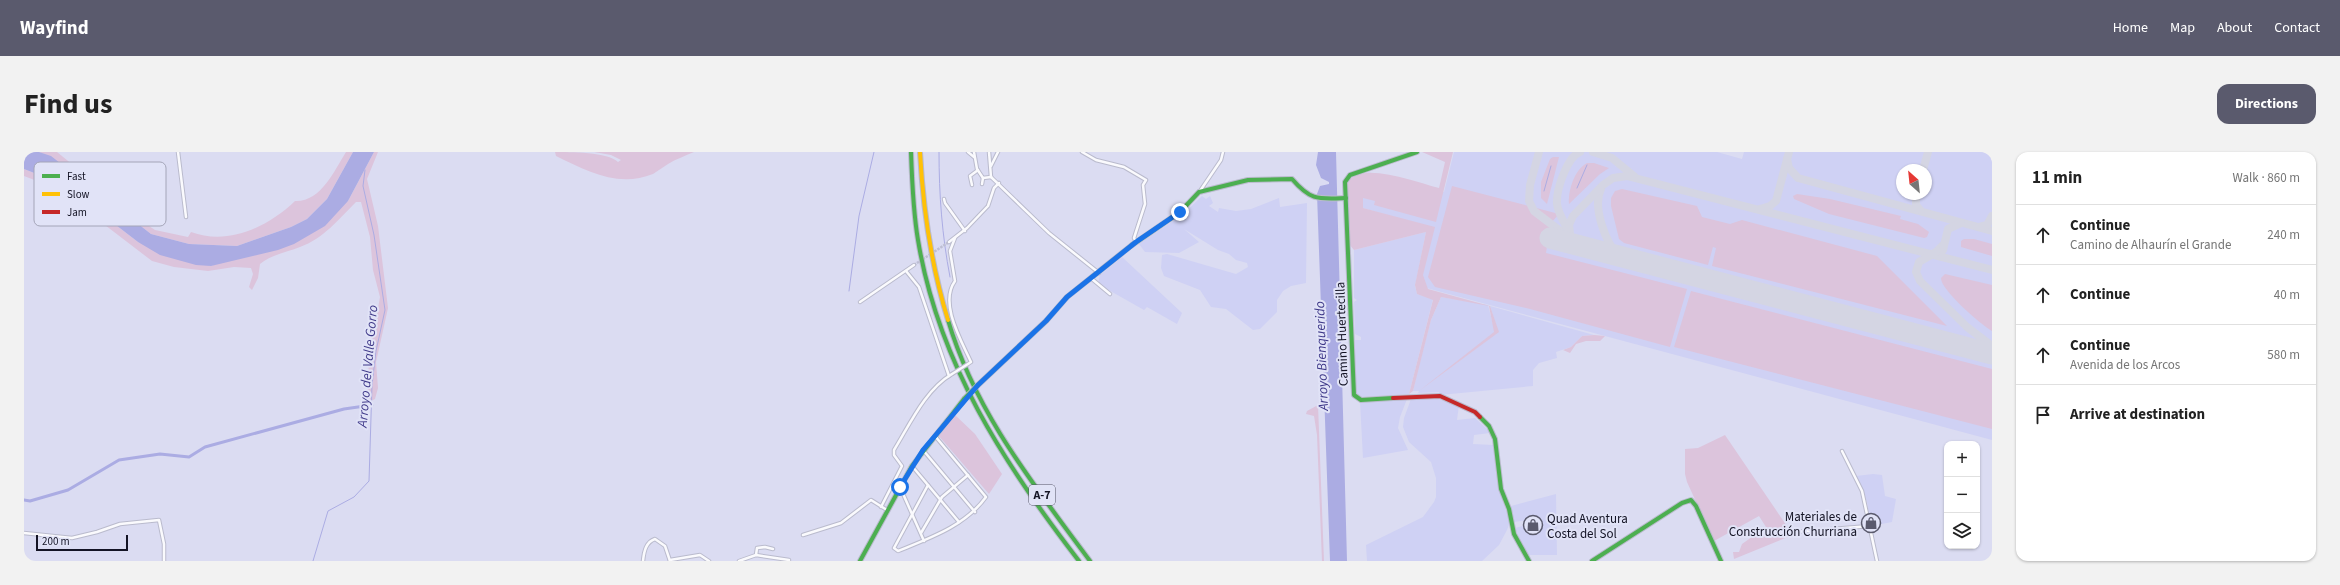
<!DOCTYPE html>
<meta charset="utf-8">
<style>
body{margin:0;font-family:"Source Sans 3",sans-serif;background:#f2f2f2;color:#222}
.controls{position:absolute;right:12px;bottom:12px;display:grid;overflow:hidden;border-radius:8px;box-shadow:0 1px 3px #0004}
.controls button{width:36px;height:36px;display:grid;place-items:center;padding:0;border:0;border-bottom:1px solid #e0e0e0;background:#fff;color:#222;font:20px sans-serif}
.compass{position:absolute;left:1872px;top:12px;width:36px;height:36px;border-radius:50%;background:#fff;box-shadow:0 1px 3px #0004;rotate:333deg}
.scale{position:absolute;left:12px;bottom:10px;width:92px;box-sizing:border-box;padding-left:4px;border:2px solid #141425;border-top:0;font-size:11px;line-height:14px;white-space:nowrap;color:#141425;-webkit-text-stroke:3px #e1e3f7;paint-order:stroke}
.stop{position:absolute;width:12px;height:12px;margin:-9px;border:3px solid #1a73e8;border-radius:50%;background:#fff}
.stop.end{background:#1a73e8;border-color:#fff;box-shadow:0 1px 4px #0008}
.list{margin:0;padding:0;list-style:none}
h2{display:flex;justify-content:space-between;align-items:center;height:52px;margin:0;padding:0 16px;font-size:17px}
h2 small{font-size:13px;font-weight:400;color:#767676}
.list li{display:grid;grid-template-columns:26px 1fr auto;gap:12px;align-items:center;box-sizing:border-box;height:60px;padding:0 16px;border-top:1px solid #e0e0e0}
.list b{display:block;font-size:15px;white-space:nowrap}
.list p{margin:0;font-size:13px;white-space:nowrap;color:#767676}
.list em{font-size:13px;font-style:normal;color:#767676}
.icon{flex:none;width:22px;height:22px;fill:none;stroke:currentColor;stroke-width:2;stroke-linecap:round;stroke-linejoin:round}
.map{position:relative;flex:none;width:1968px;height:409px;overflow:hidden;border-radius:12px}
header{display:flex;align-items:center;gap:24px;box-sizing:border-box;height:56px;padding:0 20px;background:#5a5a6d;color:#fff}
header strong{font-size:19px}
nav{display:flex;gap:22px;margin-inline-start:auto;font-size:14px}
.intro{display:flex;align-items:center;justify-content:space-between;box-sizing:border-box;height:96px;padding:0 24px}
h1{margin:0;font-size:28px}
.button{padding:10px 18px;border-radius:12px;background:#5a5a6d;color:#fff;font-size:14px;font-weight:700}
main{display:flex;gap:24px;padding:0 24px}
aside{flex:1;background:#fff;border-radius:12px;box-shadow:0 1px 3px #0004}
.map>svg:first-child{display:block}
</style>
<header>
<strong>Wayfind</strong>
<nav><a>Home</a><a>Map</a><a>About</a><a>Contact</a></nav>
</header>
<div class="intro"><h1>Find us</h1><a class="button">Directions</a></div>
<main>
<div class="map">
<svg width="1968" height="409" viewBox="0 0 1968 409">
<rect width="100%" height="100%" fill="#dbdcf2"/>
<!-- built -->
<g fill="#cfd1f4" fill-rule="evenodd">
<path d="M1430,0H1693L1718,7L1720,0H1968V288L1395,134L1409,76L1325,52L1344,20L1420,40ZM1878,18H1902V42H1878Z"/>
<polygon points="1178,44 1182,47 1186,44 1189,51 1185,54 1194,60 1195,56 1212,59 1227,57 1255,46 1256,55 1283,51 1282,131 1267,134 1259,139 1253,148 1253,160 1236,177 1229,178 1202,157 1187,155 1176,138 1140,124 1137,116 1138,103 1143,102 1212,122 1224,115 1223,111 1212,108 1205,102 1194,98 1160,77 1175,90 1155,101 1121,100 1115,92 1158,63"/>
<polygon points="1402,80 1391,134 1393,142 1409,147 1385,242 1336,245 1331,240 1331,188 1337,188 1337,185 1331,182 1330,150 1333,148 1330,146 1330,98"/>
<polygon points="1098,105 1158,161 1153,172 1123,155 1120,158 1074,132 1076,123"/>
<polygon points="1417,145 1464,153 1471,180 1411,227 1474,180 1466,154 1570,183 1558,184 1547,195 1532,200 1533,206 1515,211 1509,218 1509,234 1416,243 1415,240 1394,241 1395,239 1389,239 1394,216 1407,168"/>
<polygon points="1410,246 1435,253 1433,268 1451,266 1464,278 1466,281 1450,283 1449,292 1469,293 1475,337 1486,370 1483,378 1475,393 1458,409 1343,409 1342,393 1399,365 1410,350 1412,345 1412,326 1407,310 1385,290 1379,275 1380,266 1387,247"/>
<polygon points="1383,247 1376,265 1374,276 1384,298 1339,306 1336,250"/>
<polygon points="1849,322 1858,323 1861,344 1872,347 1868,370 1847,374 1843,350 1832,324"/>
<polygon points="1532,342 1533,403 1503,403 1491,376 1506,372 1504,368 1490,370 1487,354"/>
</g>
<!-- green -->
<g fill="#dcc4dc">
<path d="M15,0H33L119,70L131,78L164,85L167,80C204,94 244,75 271,49C297,50 310,19 322,0H329L303,47L283,67L267,75L213,94L165,92L127,82L27,5Z"/>
<path d="M350,0H354L343,27L354,74L364,156L352,210L354,236L351,247L343,251L345,206L356,145L349,118L346,85L337,50H332C315,67 299,87 276,95C264,100 246,103 236,112L234,126L228,138L225,135L229,122L227,116L210,115L184,119L150,115L128,109L77,70L64,64V60L13,29L0,24V17L18,24L71,57L114,90L187,114L324,49Z"/>
<path d="M531,0C546,0 584,0 594,10L597,8L587,3L570,0H670C661,4 652,7 644,12C639,15 634,19 629,22C594,36 563,19 532,4Z"/>
<path d="M1398,0H1429L1412,70L1350,53L1351,49L1339,46V56L1411,75L1399,123L1404,137L1466,154L1475,180L1395,239L1470,180L1465,154L1417,145L1407,168L1389,239L1385,242L1409,148L1393,142L1391,133L1402,80L1330,98L1325,92L1323,33C1331,6 1395,31 1415,36L1421,10Z"/>
<polygon points="1529,5 1535,5 1523,52 1517,46 1517,30 1526,7"/>
<path d="M1563,11H1570L1585,16L1576,22L1545,52C1544,39 1550,18 1563,11Z"/>
<polygon points="1428,34 1535,62 1527,71 1522,101 1663,137 1646,195 1506,157 1411,135 1404,125"/>
<polygon points="1598,37 1673,54 1678,65 1706,72 1718,68 1853,104 1923,174 1688,114 1692,96 1689,95 1684,113 1600,91 1595,87 1587,54 1587,46 1591,39"/>
<polygon points="1773,42 1806,47 1877,64 1876,67 1894,72 1905,80 1903,85 1900,86 1805,62 1770,47 1769,44"/>
<polygon points="1940,87 1950,87 1968,92 1968,104 1937,95 1937,89"/>
<path d="M1921,122L1968,133V179C1957,173 1916,137 1917,126Z"/>
<polygon points="1667,139 1968,217 1968,277 1650,195"/>
<polygon points="1570,183 1581,184 1576,189 1562,189 1552,192 1546,201 1539,198 1547,195 1558,184"/>
<polygon points="1294,253 1300,409 1298,409 1293,283 1290,264 1282,262 1283,259"/>
<polygon points="931,263 951,282 978,322 965,342 914,283"/>
<polygon points="1701,283 1769,383 1710,407 1709,400 1715,400 1718,392 1742,375 1735,364 1690,389 1663,330 1661,322 1661,297 1674,296"/>
</g>
<!-- water -->
<g fill="#abace3">
<polygon points="0,0 15,0 27,4 127,82 165,92 213,94 267,75 283,67 303,47 329,0 350,0 324,49 301,74 270,92 254,98 187,114 172,113 136,103 114,90 71,57 18,24 0,17"/>
<polygon points="1294,0 1312,0 1323,409 1306,409 1293,42 1296,34 1305,32 1305,30 1297,26 1292,13"/>
</g>
<g fill="none" stroke-linecap="round" stroke-linejoin="round">
<!-- stream -->
<g stroke="#abace3" stroke-width="1">
<path d="M915,0C915,43 918,83 926,125"/>
<polyline points="1553,36 1563,13"/>
<polyline points="1520,39 1527,14"/>
<polyline points="825,139 835,64 850,0"/>
<polyline points="289,409 304,359 330,345 345,329 348,233 352,199 361,158 350,83 339,34 341,18"/>
</g>
<!-- canal -->
<polyline stroke="#abace3" stroke-width="3" points="0,348 6,349 44,338 95,308 136,302 165,305 181,295 320,257 348,253"/>
<!-- taxiway -->
<g stroke="#d4d5e3" stroke-width="8">
<polyline points="1515,0 1506,33 1505,49 1510,59 1556,94"/>
<polyline points="1569,0 1588,6 1611,25"/>
<polyline points="1763,7 1765,16 1774,26 1968,79"/>
<polyline points="1899,18 1904,0"/>
<path d="M1577,37C1568,55 1582,92 1595,104"/>
<polyline points="1892,42 1892,53 1897,59"/>
<polyline points="1736,57 1746,54 1752,49 1765,0"/>
<polyline points="1955,75 1963,73 1968,64"/>
<path d="M1544,78C1540,70 1534,61 1533,52C1532,38 1543,5 1556,0"/>
<polyline points="1546,82 1545,73 1549,64 1579,33 1589,26 1603,24 1968,118"/>
<polyline points="1919,93 1912,100 1895,110 1892,120 1896,129 1943,175 1968,194"/>
<polyline points="1919,98 1924,77 1937,71"/>
</g>
<!-- runway -->
<polyline stroke="#d4d5e3" stroke-width="21" points="1526,86 1968,202"/>
<!-- street-tunnel -->
<polyline stroke="#bdbed3" stroke-width="2.5" stroke-dasharray="2.5 1" stroke-linecap="butt" points="890,113 925,90"/>
<defs>
<g id="street">
<polyline points="154,0 162,65"/>
<polyline points="944,0 950,5"/>
<polyline points="950,0 953,17 959,26 967,25"/>
<polyline points="965,0 967,25"/>
<polyline points="1058,0 1072,8 1100,15 1122,28 1119,33 1121,52 1110,86 1112,90"/>
<polyline points="967,14 974,0"/>
<polyline points="967,25 1025,81 1075,121"/>
<polyline points="958,32 959,26"/>
<polyline points="948,33 946,24 954,18"/>
<polyline points="1176,39 1197,8 1199,0"/>
<polyline points="920,47 921,51 941,79"/>
<path d="M931,86L926,99L931,129C915,151 937,188 947,210L944,212"/>
<polyline points="925,90 943,76 964,54 970,36 975,31"/>
<polyline points="882,119 895,135 925,224"/>
<polyline points="1068,127 1086,142"/>
<polyline points="836,150 890,113"/>
<polyline points="899,298 951,360"/>
<polyline points="1818,299 1838,339 1853,409"/>
<polyline points="888,314 935,370"/>
<path d="M904,333L870,396L874,399C906,386 941,374 962,345L911,284"/>
<polyline points="876,335 900,389"/>
<path d="M857,355L878,314L870,303V298C886,272 901,238 928,222"/>
<polyline points="1771,380 1846,374"/>
<polyline points="0,381 48,386 73,380 96,372 135,368 140,392 140,409"/>
<polyline points="897,381 918,345 944,323"/>
<polyline points="779,383 817,371 847,348 863,358"/>
<polyline points="732,403 733,396 741,395 749,397"/>
<polyline points="646,408 676,403 685,409"/>
<path d="M619,409C620,399 622,390 631,387L641,394L646,409"/>
<polyline points="715,409 732,403 765,408"/>
</g>
<g id="fast">
<path d="M887,0C888,29 889,59 894,88C914,210 980,312 1055,409"/>
<path d="M1108,93L1156,60L1175,40L1224,28L1268,27C1287,49 1294,47 1322,46"/>
<path d="M924,168C951,260 1010,333 1066,409"/>
<polyline points="1369,246 1337,248 1330,243 1321,30 1326,23 1393,0"/>
<polyline points="1456,265 1465,274 1471,287 1477,337 1485,357 1490,382 1505,409"/>
<polyline points="836,409 888,314 940,247"/>
<polyline points="1568,409 1658,351 1667,348 1672,354 1697,409"/>
</g>
<g id="slow">
<path d="M896,0C899,57 907,113 924,168"/>
<polyline points="954,233 1022,169 1043,145 1108,93"/>
</g>
<polyline id="jam" points="1369,246 1416,244 1451,260 1456,265"/>
</defs>
<!-- street casing -->
<use href="#street" stroke="#babbcd" stroke-width="4.5"/>
<!-- fast casing -->
<use href="#fast" stroke="#babbcd" stroke-width="6"/>
<!-- slow casing -->
<use href="#slow" stroke="#babbcd" stroke-width="6"/>
<!-- jam casing -->
<use href="#jam" stroke="#babbcd" stroke-width="6"/>
<!-- street -->
<use href="#street" stroke="#fafafd" stroke-width="2.5"/>
<!-- fast -->
<use href="#fast" stroke="#4caf50" stroke-width="4"/>
<!-- slow -->
<use href="#slow" stroke="#ffc107" stroke-width="4"/>
<!-- jam -->
<use href="#jam" stroke="#c62828" stroke-width="4"/>
<defs>
<polyline id="street-bridge" points="928,222 944,212"/>
<polyline id="fast-bridge" points="940,247 954,233"/>
</defs>
<!-- street-bridge casing -->
<use href="#street-bridge" stroke="#babbcd" stroke-width="4.5" stroke-linecap="butt"/>
<!-- fast-bridge casing -->
<use href="#fast-bridge" stroke="#babbcd" stroke-width="6" stroke-linecap="butt"/>
<!-- street-bridge -->
<use href="#street-bridge" stroke="#fafafd" stroke-width="2.5"/>
<!-- fast-bridge -->
<use href="#fast-bridge" stroke="#4caf50" stroke-width="4"/>
</g>
<g fill="none" stroke-linecap="round" stroke-linejoin="round">
<!-- route -->
<polyline stroke="#1a73e8" stroke-width="5" points="876,335 899,298 954,233 1022,169 1043,145 1112,90 1156,60"/>
</g>
<!-- icons -->
<defs>
<symbol id="shop-ring" viewBox="-11 -11 22 22"><circle r="9.5" fill="#e1e3f7" stroke="#5a5a6d" stroke-width="1.5"/><path d="M-5-2.5h2.3a2.7 3.5 0 0 1 5.4 0H5L5.5 6h-11ZM-1.5-2.5h3a1.5 2.3 0 0 0-3 0Z" fill="#5a5a6d"/></symbol>
</defs>
<g fill-rule="evenodd">
<use href="#shop-ring" x="1836" y="360" width="22" height="22"/>
<use href="#shop-ring" x="1498" y="362" width="22" height="22"/>
</g>
<g text-anchor="middle" stroke-width="4" stroke-linejoin="round" paint-order="stroke">
<!-- shield labels -->
<rect fill="#e1e3f7" stroke="#525264" stroke-width="1" x="1005" y="333" width="26" height="20" rx="3"/>
<g font-size="12" font-weight="bold" fill="#141425">
<text x="1018" y="347">A-7</text>
</g>
<!-- street labels -->
<g font-size="13" fill="#141425" stroke="#e1e3f7">
<text transform="translate(1317 182) rotate(-92)" y="5">Camino Huertecilla</text>
</g>
<!-- poi labels -->
<g font-size="13" fill="#141425" stroke="#e1e3f7" text-anchor="end">
<text x="1833" y="369">Materiales de<tspan x="1833" dy="15">Construcción Churriana</tspan></text>
<text x="1523" y="371" text-anchor="start">Quad Aventura<tspan x="1523" dy="15">Costa del Sol</tspan></text>
</g>
<!-- water labels -->
<g font-size="14" font-style="italic" fill="#3e3888" stroke="#e1e3f7">
<text transform="translate(1297 204) rotate(-92)" y="5">Arroyo Bienquerido</text>
<text transform="translate(343 214) rotate(-85)" y="5">Arroyo del Valle Gorro</text>
</g>
</g>
<!-- legend -->
<rect x="10" y="10" width="132" height="64" rx="6" fill="#e1e3f7" stroke="#a4a5b8" stroke-width="1"/>
<rect x="18" y="22" width="18" height="4" fill="#4caf50"/>
<rect x="18" y="40" width="18" height="4" fill="#ffc107"/>
<rect x="18" y="58" width="18" height="4" fill="#c62828"/>
<g font-size="11" fill="#141425">
<text x="43" y="28">Fast</text>
<text x="43" y="46">Slow</text>
<text x="43" y="64">Jam</text>
</g>
</svg>
<div class="controls">
<button>+</button>
<button>−</button>
<button><svg class="icon" aria-label="layers" viewBox="0 0 24 24"><path d="M12 4l9 5-9 5-9-5zM3 14l9 5 9-5"/></svg></button>
</div>
<svg class="compass" viewBox="-18 -18 36 36"><path d="M0-13l5 13h-10z" fill="#e53935"/><path d="M0 13l5-13h-10z" fill="#767676"/></svg>
<div class="scale">200 m</div>
<div class="stop" style="left:876px;top:335px"></div>
<div class="stop end" style="left:1156px;top:60px"></div>
</div>
<aside>
<h2>11 min<small>Walk · 860 m</small></h2>
<ul class="list">
<li><svg class="icon" aria-label="ahead" viewBox="0 0 24 24"><path d="M12 20V5M6 11l6-6 6 6"/></svg><div><b>Continue</b><p>Camino de Alhaurín el Grande</p></div><em>240 m</em></li>
<li><svg class="icon" aria-label="ahead" viewBox="0 0 24 24"><path d="M12 20V5M6 11l6-6 6 6"/></svg><div><b>Continue</b></div><em>40 m</em></li>
<li><svg class="icon" aria-label="ahead" viewBox="0 0 24 24"><path d="M12 20V5M6 11l6-6 6 6"/></svg><div><b>Continue</b><p>Avenida de los Arcos</p></div><em>580 m</em></li>
<li><svg class="icon" aria-label="arrive" viewBox="0 0 24 24"><path d="M6 21V4h12l-3 4 3 4H6"/></svg><div><b>Arrive at destination</b></div></li>
</ul>
</aside>
</main>
